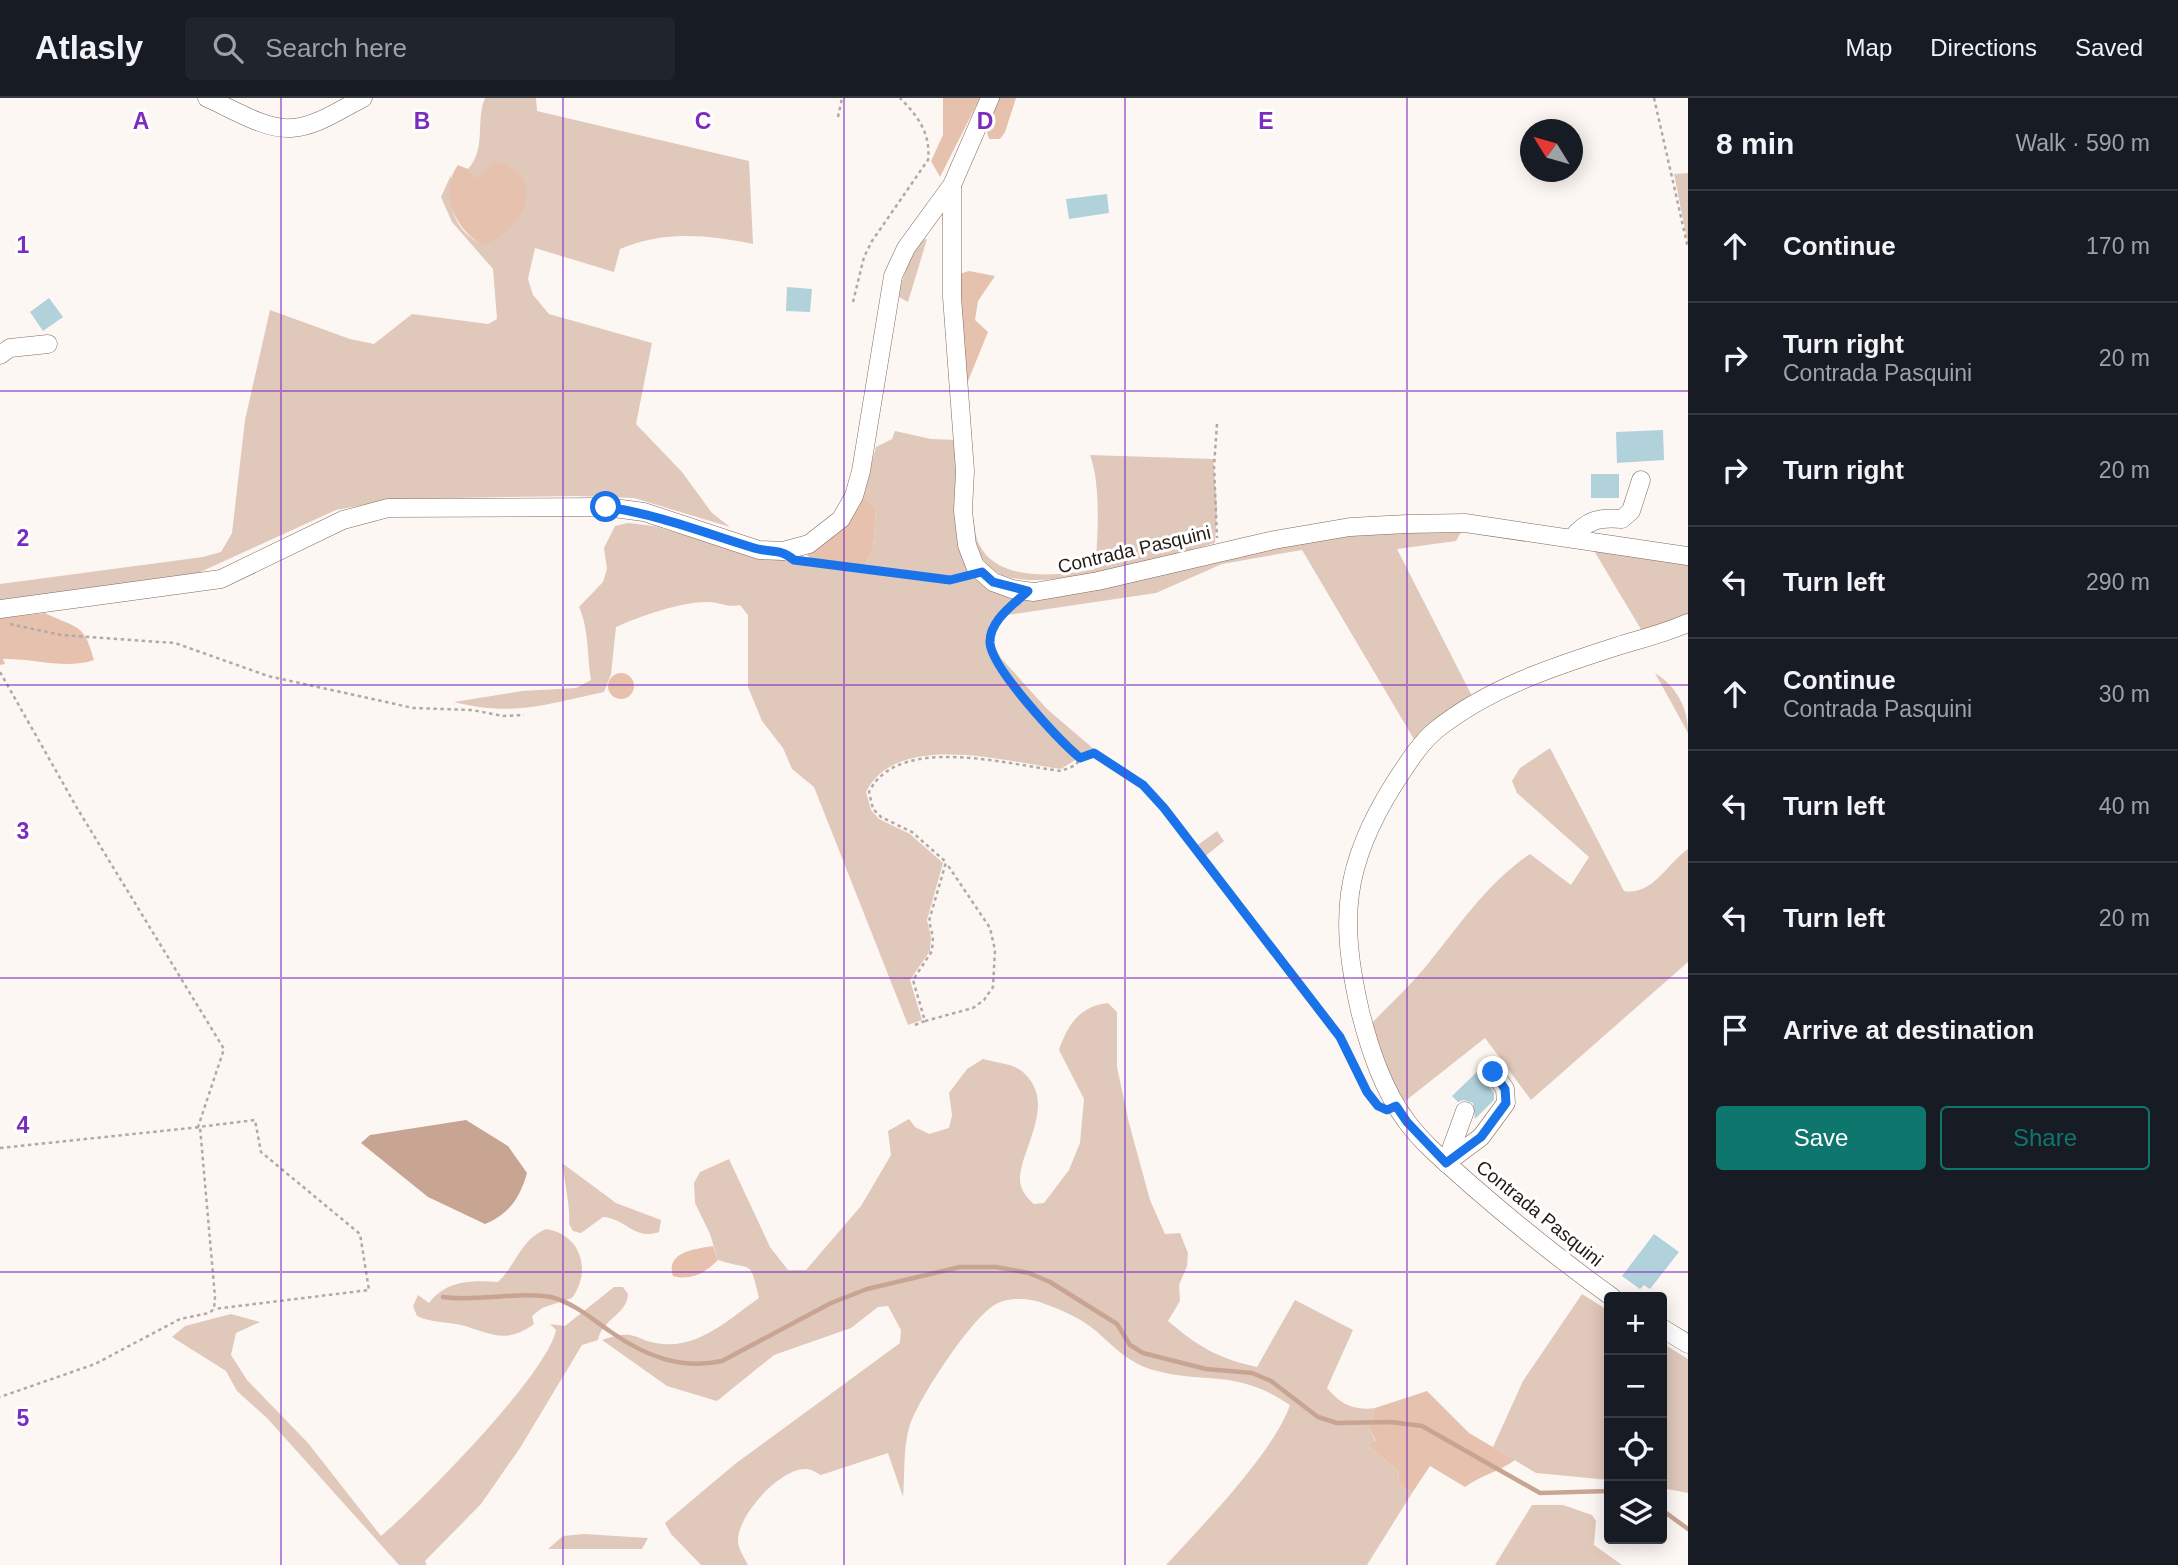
<!DOCTYPE html>
<meta charset="utf-8">
<style>
body{margin:0;font-family:Arial,sans-serif;background:#20242c;color:#f1f3f6}
.controls{position:absolute;right:21px;bottom:21px;display:grid;overflow:hidden;border-radius:7px;box-shadow:0 4px 18px #0003}
.controls button{width:63px;height:63px;display:grid;place-items:center;padding:0;border:0;border-bottom:2px solid #363941;background:#171b24;color:#f1f3f6;font:35px sans-serif}
.compass{position:absolute;left:1520px;top:21px;width:63px;height:63px;border-radius:50%;background:#171b24;box-shadow:0 4px 18px #0003;rotate:307deg}
.stop{position:absolute;width:21px;height:21px;margin:-16px;border:5px solid #1a73e8;border-radius:50%;background:#fff}
.stop.end{background:#1a73e8;border-color:#fff;box-shadow:0 2px 7px #0008}
.list{margin:0;padding:0;list-style:none}
h2{display:flex;justify-content:space-between;align-items:center;height:91px;margin:0;padding:0 28px;font-size:30px}
h2 small{font-size:23px;font-weight:400;color:#9ea1a6}
.list li{display:grid;grid-template-columns:46px 1fr auto;gap:21px;align-items:center;box-sizing:border-box;height:112px;padding:0 28px;border-top:2px solid #363941}
.list b{display:block;font-size:26px;white-space:nowrap}
.list p{margin:0;font-size:23px;white-space:nowrap;color:#9ea1a6}
.list em{font-size:23px;font-style:normal;color:#9ea1a6}
.actions{display:flex;gap:14px;padding:21px 28px}
.actions a{flex:1;padding:16px 0;border:2px solid #0f766e;border-radius:7px;text-align:center;font-size:24px;color:#0f766e}
.actions .main{background:#0f766e;color:#fff}
.icon{flex:none;width:38px;height:38px;fill:none;stroke:currentColor;stroke-width:2;stroke-linecap:round;stroke-linejoin:round}
.map{position:relative;flex:none;width:1688px;height:1467px;overflow:hidden}
header{display:flex;align-items:center;gap:42px;box-sizing:border-box;height:98px;padding:0 35px;background:#171b24;border-bottom:2px solid #363941}
header strong{font-size:33px}
nav{display:flex;gap:38px;margin-inline-start:auto;font-size:24px}
.search{width:490px;height:63px;background:#20242c;display:flex;align-items:center;gap:18px;box-sizing:border-box;padding:0 24px;border-radius:7px;color:#9ea1a6;font-size:26px}
main{display:flex}
aside{flex:1;background:#171b24}
.map>svg:first-child{display:block}
</style>
<header>
<strong>Atlasly</strong>
<div class="search"><svg class="icon" aria-label="search" viewBox="0 0 24 24"><circle cx="10" cy="10" r="6"/><path d="M15 15l6 6"/></svg>Search here</div>
<nav><a>Map</a><a>Directions</a><a>Saved</a></nav>
</header>
<main>
<div class="map">
<svg width="1688" height="1467" viewBox="0 0 1688 1467">
<rect width="100%" height="100%" fill="#fdf7f4"/>
<!-- green -->
<g fill="#e0c8bb">
<path d="M485,0H536L537,13L749,63L753,146C707,137 665,132 620,151L614,174L535,150L528,181L533,197L549,216L652,245L636,326L682,374L712,415L730,429L634,400L575,398L396,401L336,412L196,476L0,502V486L203,459L221,454L232,435L245,322L270,212L350,241L374,246L412,216L488,226L497,221L493,171L452,124L441,99L451,77C449,108 452,130 482,147L485,74L477,82L468,71C487,50 475,24 485,0Z"/>
<polygon points="1688,75 1688,146 1674,76"/>
<polygon points="927,141 908,204 897,198 908,166 921,142"/>
<polygon points="895,333 931,341 957,342 974,475 946,479 864,468 873,453 876,412 863,396 876,349 892,341"/>
<path d="M1090,357L1213,361L1217,410L1215,445C1170,458 1038,498 998,475C976,463 975,442 973,419C975,427 975,439 979,446C997,485 1060,478 1095,471C1098,440 1101,386 1090,357Z"/>
<path d="M628,425L654,428L728,450L788,463L930,482L974,479L1021,496C1007,509 988,523 988,544C989,570 1056,643 1077,661L1061,671C1007,664 897,632 866,694L871,712L879,721L910,736L943,765L927,822L931,839L930,853L910,882L922,922L908,927L814,689L792,671L783,650L762,623L748,589V517L740,507C727,510 720,504 708,504C680,504 641,518 616,529L611,576L604,594C547,606 513,619 454,604L522,593L576,590L591,582C587,558 589,531 579,509L603,484L607,471L604,450L615,428Z"/>
<polygon points="1424,433 1461,434 1456,443 1397,451 1473,600 1415,643 1302,452 1222,466 1156,495 1007,517 1030,498 1340,437"/>
<polygon points="1590,446 1688,461 1688,517 1642,533"/>
<path d="M993,545L1001,560L1047,611L1095,652L1079,655C1045,623 1012,588 993,545Z"/>
<path d="M1655,575C1677,589 1688,610 1688,635Z"/>
<path d="M1550,650L1624,793C1652,798 1667,766 1688,751V864L1531,1002L1485,940L1399,1008L1371,926C1389,907 1410,888 1427,867C1459,828 1487,785 1530,756L1571,787L1589,759L1517,695L1512,683L1520,670Z"/>
<polygon points="1217,733 1224,743 1203,760 1195,749"/>
<path d="M1108,905L1117,914V969L1129,1025L1150,1102L1165,1136L1180,1135L1188,1155L1187,1168L1179,1187L1180,1203L1168,1223C1199,1249 1217,1260 1257,1269L1295,1202L1353,1232L1327,1290C1340,1306 1354,1313 1375,1310L1369,1330L1376,1344L1370,1345L1375,1354L1398,1372L1399,1386L1412,1395L1367,1467H1166C1201,1429 1274,1354 1290,1307C1235,1270 1208,1287 1153,1272C1129,1265 1114,1249 1096,1233C1082,1221 1062,1212 1045,1206C1031,1200 1012,1199 998,1205C974,1215 916,1304 909,1330C903,1351 905,1377 903,1399L888,1355L821,1377C817,1375 811,1371 806,1371C780,1370 738,1417 738,1442C738,1451 744,1459 748,1467H701L671,1436L665,1425L735,1366L900,1245L901,1232L888,1208L878,1209L851,1230L774,1257L717,1303L667,1288L602,1242C638,1229 634,1244 664,1246C701,1249 730,1220 759,1200C749,1159 754,1174 718,1162L710,1136L695,1105L694,1085L700,1074L729,1061L770,1149L788,1172H806L861,1108L891,1057L888,1033L909,1021L915,1029L929,1036L949,1030L952,1017L949,995L967,971L983,961C996,965 1014,965 1024,975C1058,1007 1019,1052 1020,1083C1021,1093 1027,1100 1034,1106L1044,1105L1069,1072L1080,1045L1084,1001L1059,952C1068,926 1080,908 1108,905Z"/>
<path d="M562,1065L616,1105L661,1122L659,1134C635,1143 625,1120 603,1119L581,1135L573,1133L569,1126C571,1115 564,1078 562,1065Z"/>
<path d="M546,1131C581,1136 592,1173 572,1200L542,1210L532,1218L534,1226C505,1247 491,1235 461,1227C448,1224 428,1224 417,1218L413,1208L418,1197L429,1205C446,1182 472,1182 498,1184C517,1166 520,1142 546,1131Z"/>
<path d="M614,1189H623L628,1196C627,1217 602,1221 598,1242L582,1247L520,1350L481,1406L425,1463L427,1467H399L268,1321L237,1293L226,1273L172,1239L185,1228L231,1216L260,1224L236,1235L231,1257L247,1282L308,1345L381,1438C420,1405 547,1277 556,1232L550,1226L565,1228Z"/>
<polygon points="1582,1196 1609,1213 1609,1382 1536,1375 1493,1349 1523,1283"/>
<polygon points="1662,1245 1688,1261 1688,1395 1662,1390"/>
<polygon points="1532,1407 1563,1407 1592,1417 1596,1423 1594,1447 1622,1467 1495,1467"/>
<polygon points="584,1436 648,1440 642,1451 548,1451 563,1438"/>
</g>
<!-- forest -->
<g fill="#e6c2ae">
<polygon points="943,0 980,0 940,79 931,63 943,37"/>
<polygon points="998,0 1016,0 1005,34 1000,41 989,41 985,28"/>
<path d="M493,63C552,76 524,134 482,147C455,131 438,94 458,67L468,71L477,81Z"/>
<polygon points="969,173 995,178 978,203 975,222 988,234 964,293 956,177"/>
<polygon points="863,396 876,412 873,453 864,468 811,461 807,457 828,441"/>
<path d="M45,515C77,531 84,524 94,562C66,572 33,560 3,561L5,566L0,567V520Z"/>
<circle cx="621" cy="588" r="13"/>
<path d="M713,1148L718,1162C705,1175 691,1183 673,1178C665,1154 695,1151 713,1148Z"/>
<path d="M1427,1293L1469,1335L1515,1362C1499,1374 1481,1377 1465,1389L1430,1368L1412,1395L1399,1386L1398,1372L1375,1354L1369,1345L1376,1343L1369,1330L1375,1310Z"/>
</g>
<!-- water -->
<path fill="#c8a592" d="M466,1022L508,1048L527,1075C520,1100 509,1116 485,1126L428,1099L361,1045L370,1037Z"/>
<g fill="none" stroke-linecap="round" stroke-linejoin="round">
<!-- stream -->
<g stroke="#c8a592" stroke-width="4.5">
<path d="M443,1199C477,1204 519,1193 551,1199C574,1205 592,1221 611,1234C645,1258 681,1272 722,1263L831,1205L867,1191L960,1169H996L1029,1175L1050,1184L1117,1226L1130,1247L1143,1255L1206,1271L1252,1275L1271,1283L1318,1319L1337,1325L1391,1324L1422,1328L1540,1395L1609,1393"/>
<polyline points="1662,1412 1688,1431"/>
</g>
</g>
<!-- building -->
<g fill="#b1d1db">
<polygon points="1107,96 1109,115 1069,121 1066,101"/>
<polygon points="787,189 812,191 810,214 786,213"/>
<polygon points="49,200 63,219 43,233 30,214"/>
<polygon points="1663,332 1664,362 1617,365 1616,334"/>
<rect x="1591" y="376" width="28" height="24"/>
<polygon points="1478,973 1494,995 1494,1002 1475,1021 1473,1005 1464,1002 1458,1004 1452,998"/>
<polygon points="1654,1136 1679,1154 1650,1191 1644,1187 1640,1191 1622,1178"/>
</g>
<g fill="none" stroke-linecap="round" stroke-linejoin="round">
<defs>
<g id="minor">
<path d="M207,0C231,10 265,32 291,30C316,29 341,11 363,0"/>
<polyline points="952,87 952,199 965,373 963,413 967,447 975,468 993,484 1012,491 1034,494 1098,483 1274,442 1350,429 1407,426 1465,425 1688,458"/>
<polyline points="0,257 10,250 48,246"/>
<path d="M1572,440C1587,422 1599,419 1622,421L1631,413L1641,382"/>
<polyline points="0,511 221,481 343,422 388,410 606,409 644,414 759,452 783,453 809,446 841,421 854,398 861,373 893,178 906,150 952,87 990,0"/>
<polyline points="1446,1065 1481,1039 1506,1005 1505,991 1493,974"/>
<polyline points="1446,1065 1465,1013"/>
<path d="M1612,1199C1563,1164 1517,1127 1471,1087C1449,1067 1425,1048 1407,1024C1383,992 1370,952 1360,913C1339,821 1343,767 1394,686C1406,668 1419,646 1436,632C1488,590 1555,568 1618,548C1641,541 1666,535 1688,525"/>
<polyline points="1662,1230 1688,1246"/>
</g>
</defs>
<!-- minor casing -->
<use href="#minor" stroke="#81695c" stroke-width="19"/>
<!-- path -->
<g stroke="#b0a9a5" stroke-width="2.5" stroke-dasharray="3.5 3.5" stroke-linecap="butt">
<polyline points="1654,0 1688,150"/>
<polyline points="838,19 842,0"/>
<path d="M853,204L864,159L872,143L928,62C931,36 918,18 900,0"/>
<polyline points="1217,326 1214,368 1217,440"/>
<polyline points="809,464 950,482 962,479"/>
<polyline points="10,526 61,537 175,545 268,578 413,610 472,612 503,618 524,617"/>
<polyline points="0,574 77,710 224,951 198,1029 255,1022 261,1054 360,1136 369,1192 214,1211"/>
<polyline points="1080,660 1094,655 1143,687 1164,711 1340,939 1373,1002"/>
<polyline points="925,923 973,910 984,902 993,889 995,852 990,830 947,766"/>
<path d="M915,927L925,923L913,882L932,853L933,839L929,823L946,764L912,734L881,719L873,711L869,694C898,635 1009,667 1061,673L1076,667L1080,660C1059,643 991,570 991,544C990,528 1002,517 1012,507"/>
<polyline points="0,1050 200,1029 215,1199 214,1211 209,1215 180,1221 95,1266 0,1299"/>
</g>
<!-- minor -->
<use href="#minor" stroke="#fff" stroke-width="18"/>
</g>
<g fill="none" stroke-linecap="round" stroke-linejoin="round">
<!-- route -->
<path stroke="#1a73e8" stroke-width="9" d="M606,409C657,416 705,435 754,450C770,455 780,450 794,462L950,482L982,474L993,484L1028,493C1013,507 989,523 990,545C992,571 1059,642 1080,660L1094,655L1143,687L1164,710L1340,939L1367,994L1378,1008L1387,1012L1396,1008L1407,1024L1446,1065L1481,1039L1506,1005L1505,991L1493,974"/>
</g>
<!-- grid -->
<path fill="none" stroke="#7b2cbf" stroke-width="2" stroke-opacity="0.55" d="M281,0V1467M563,0V1467M844,0V1467M1125,0V1467M1407,0V1467M0,293H1688M0,587H1688M0,880H1688M0,1174H1688"/>
<g text-anchor="middle" stroke-width="6" stroke-linejoin="round" paint-order="stroke">
<!-- street labels -->
<g font-size="19" fill="#231a14" stroke="#fff">
<text transform="translate(1134 451) rotate(-13)" y="7">Contrada Pasquini</text>
<text transform="translate(1540 1115) rotate(39)" y="7">Contrada Pasquini</text>
</g>
</g>
<g font-size="23" text-anchor="middle" font-weight="bold" fill="#7b2cbf" stroke="#fff" stroke-width="6" stroke-linejoin="round" paint-order="stroke">
<text x="141" y="31">A</text>
<text x="422" y="31">B</text>
<text x="703" y="31">C</text>
<text x="985" y="31">D</text>
<text x="1266" y="31">E</text>
<text x="23" y="155">1</text>
<text x="23" y="448">2</text>
<text x="23" y="741">3</text>
<text x="23" y="1035">4</text>
<text x="23" y="1328">5</text>
</g>
</svg>
<div class="controls">
<button>+</button>
<button>−</button>
<button><svg class="icon" aria-label="locate" viewBox="0 0 24 24"><circle cx="12" cy="12" r="6"/><path d="M12 2v4M12 18v4M2 12h4M18 12h4"/></svg></button>
<button><svg class="icon" aria-label="layers" viewBox="0 0 24 24"><path d="M12 4l9 5-9 5-9-5zM3 14l9 5 9-5"/></svg></button>
</div>
<svg class="compass" viewBox="-18 -18 36 36"><path d="M0-13l5 13h-10z" fill="#e53935"/><path d="M0 13l5-13h-10z" fill="#9ea1a6"/></svg>
<div class="stop" style="left:606px;top:409px"></div>
<div class="stop end" style="left:1493px;top:974px"></div>
</div>
<aside>
<h2>8 min<small>Walk · 590 m</small></h2>
<ul class="list">
<li><svg class="icon" aria-label="ahead" viewBox="0 0 24 24"><path d="M12 20V5M6 11l6-6 6 6"/></svg><div><b>Continue</b></div><em>170 m</em></li>
<li><svg class="icon" aria-label="right" viewBox="0 0 24 24"><path d="M7 20v-9h11M14 6l5 5-5 5"/></svg><div><b>Turn right</b><p>Contrada Pasquini</p></div><em>20 m</em></li>
<li><svg class="icon" aria-label="right" viewBox="0 0 24 24"><path d="M7 20v-9h11M14 6l5 5-5 5"/></svg><div><b>Turn right</b></div><em>20 m</em></li>
<li><svg class="icon" aria-label="left" viewBox="0 0 24 24"><path d="M17 20v-9H6M10 6l-5 5 5 5"/></svg><div><b>Turn left</b></div><em>290 m</em></li>
<li><svg class="icon" aria-label="ahead" viewBox="0 0 24 24"><path d="M12 20V5M6 11l6-6 6 6"/></svg><div><b>Continue</b><p>Contrada Pasquini</p></div><em>30 m</em></li>
<li><svg class="icon" aria-label="left" viewBox="0 0 24 24"><path d="M17 20v-9H6M10 6l-5 5 5 5"/></svg><div><b>Turn left</b></div><em>40 m</em></li>
<li><svg class="icon" aria-label="left" viewBox="0 0 24 24"><path d="M17 20v-9H6M10 6l-5 5 5 5"/></svg><div><b>Turn left</b></div><em>20 m</em></li>
<li><svg class="icon" aria-label="arrive" viewBox="0 0 24 24"><path d="M6 21V4h12l-3 4 3 4H6"/></svg><div><b>Arrive at destination</b></div></li>
</ul>
<div class="actions"><a class="main">Save</a><a>Share</a></div>
</aside>
</main>
